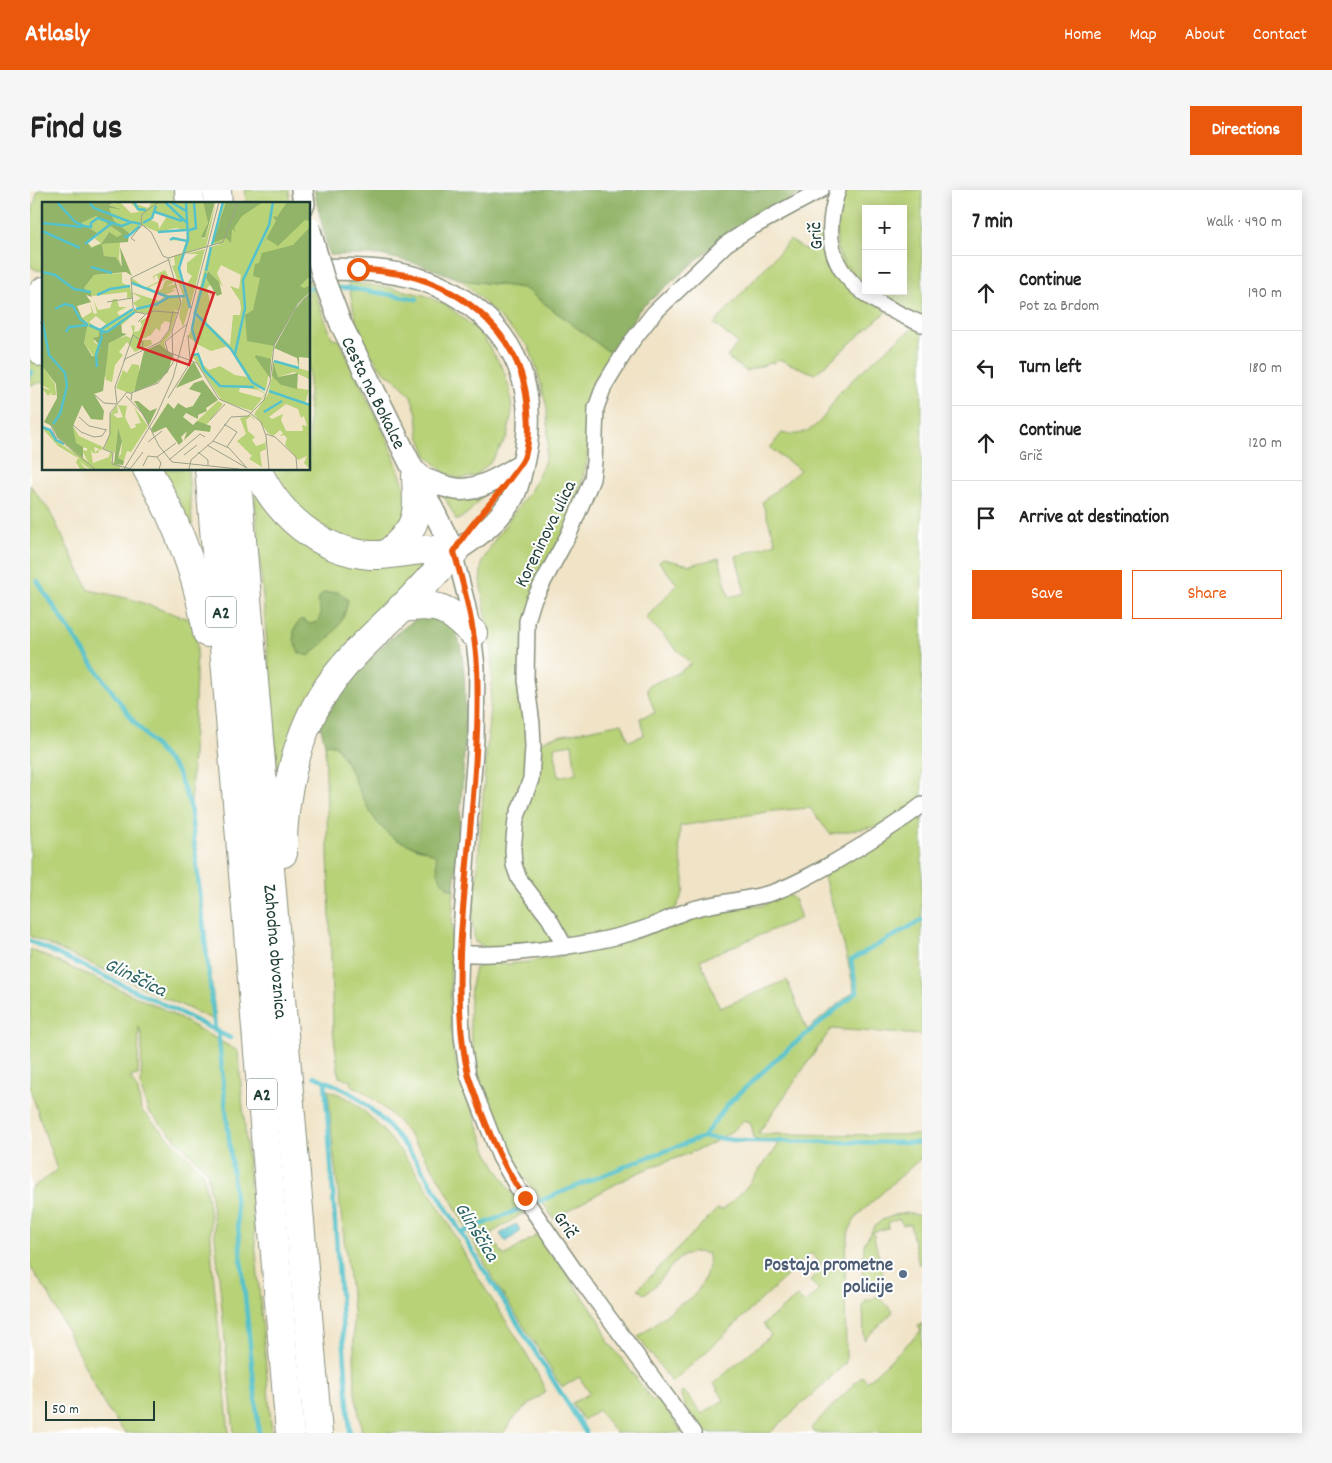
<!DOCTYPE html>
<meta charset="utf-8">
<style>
body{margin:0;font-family:Dekko,sans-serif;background:#f6f6f6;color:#222}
.controls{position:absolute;right:15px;top:15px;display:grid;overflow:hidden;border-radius:0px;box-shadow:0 2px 12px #0003}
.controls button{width:45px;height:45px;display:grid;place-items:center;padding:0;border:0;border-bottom:1px solid #e0e0e0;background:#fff;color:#222;font:25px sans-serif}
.scale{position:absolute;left:15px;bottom:12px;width:110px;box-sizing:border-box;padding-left:5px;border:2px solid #1f3d34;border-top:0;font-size:14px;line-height:18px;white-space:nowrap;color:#1f3d34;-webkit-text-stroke:4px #fff;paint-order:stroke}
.stop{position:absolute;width:15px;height:15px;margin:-11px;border:4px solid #ea580c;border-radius:50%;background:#fff}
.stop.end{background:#ea580c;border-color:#fff;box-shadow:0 1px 5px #0008}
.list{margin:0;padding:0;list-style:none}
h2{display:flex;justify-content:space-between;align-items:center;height:65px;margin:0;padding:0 20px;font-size:21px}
h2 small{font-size:16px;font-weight:400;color:#767676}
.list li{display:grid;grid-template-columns:32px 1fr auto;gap:15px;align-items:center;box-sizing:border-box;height:75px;padding:0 20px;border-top:1px solid #e0e0e0}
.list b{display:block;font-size:19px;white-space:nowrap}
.list p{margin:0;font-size:16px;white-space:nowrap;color:#767676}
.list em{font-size:16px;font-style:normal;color:#767676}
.actions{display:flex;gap:10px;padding:15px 20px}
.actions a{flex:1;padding:11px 0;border:1px solid #ea580c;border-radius:0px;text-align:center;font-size:18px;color:#ea580c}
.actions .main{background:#ea580c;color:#fff}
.icon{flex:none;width:28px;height:28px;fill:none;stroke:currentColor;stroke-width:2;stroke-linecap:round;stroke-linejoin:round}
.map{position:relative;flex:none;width:892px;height:1243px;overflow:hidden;border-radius:0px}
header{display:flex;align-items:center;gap:30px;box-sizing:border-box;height:70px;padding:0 25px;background:#ea580c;color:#fff}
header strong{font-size:24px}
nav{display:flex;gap:28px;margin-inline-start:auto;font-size:18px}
.intro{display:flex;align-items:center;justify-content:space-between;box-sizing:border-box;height:120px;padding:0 30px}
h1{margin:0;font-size:35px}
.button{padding:12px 22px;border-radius:0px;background:#ea580c;color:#fff;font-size:18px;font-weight:700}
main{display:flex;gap:30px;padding:0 30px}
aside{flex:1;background:#fff;border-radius:0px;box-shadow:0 2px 12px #0003}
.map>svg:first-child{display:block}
</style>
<header>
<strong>Atlasly</strong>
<nav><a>Home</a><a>Map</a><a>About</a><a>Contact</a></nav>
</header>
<div class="intro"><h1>Find us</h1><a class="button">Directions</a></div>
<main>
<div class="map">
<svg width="892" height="1243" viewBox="0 0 892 1243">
<rect width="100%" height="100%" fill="#fff"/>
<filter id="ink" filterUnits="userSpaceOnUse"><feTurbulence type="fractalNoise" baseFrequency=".02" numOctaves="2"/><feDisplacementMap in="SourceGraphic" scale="10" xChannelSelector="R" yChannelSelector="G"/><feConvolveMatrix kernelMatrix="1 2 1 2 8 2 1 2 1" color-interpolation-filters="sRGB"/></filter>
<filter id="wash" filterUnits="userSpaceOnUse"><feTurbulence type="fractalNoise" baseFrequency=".0096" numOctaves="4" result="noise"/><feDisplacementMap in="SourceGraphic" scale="20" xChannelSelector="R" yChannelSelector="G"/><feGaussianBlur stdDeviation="1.12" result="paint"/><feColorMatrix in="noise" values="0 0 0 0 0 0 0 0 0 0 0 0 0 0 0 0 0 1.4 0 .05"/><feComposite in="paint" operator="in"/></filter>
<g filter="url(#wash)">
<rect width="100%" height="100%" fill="#f0e3c6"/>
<!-- green -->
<g fill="#b8d278" stroke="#6c8856" fill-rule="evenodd">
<polygon points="8,0 144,0 144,14 14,14 14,81 6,80 0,76 0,30"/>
<polygon points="215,0 259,0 260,14 216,14"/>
<polygon points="814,0 892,0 892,130 839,101 873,101 873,19 836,19 836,99 821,86 807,59 806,24"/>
<polygon points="797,37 798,53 856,122 785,184 750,170 716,181 697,167 708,153 684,134 760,50 776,60"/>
<polygon points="279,88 302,148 309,150 359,253 380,312 381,319 348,357 288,341 234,279 279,279"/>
<polygon points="432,90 494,98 583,165 570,186 560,210 557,271 548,305 533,344 505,392 496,588 477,659 524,746 521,755 457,758 445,752 442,730 447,685 462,490 462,460 450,391 452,372 465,349 502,298 514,273 518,253 517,218 507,179 499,157"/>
<polygon points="318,92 362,98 394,105 418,116 451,143 473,179 480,200 482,222 477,247 460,273 445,286 430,289 416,284 398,267 389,246 387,224 381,206 368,192 352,180 336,157 326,131"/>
<path d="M884,137L892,139V608L856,635L800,644L780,618L743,621L650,636L649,656L654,688V701L646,718L587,745L538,749L492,684L488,640L511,552L523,547L592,533L599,551L614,545L610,528L625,523L617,500L619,495L646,484L661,474L616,428L647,394L629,372L633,369L660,375L689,368L699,407L715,403L706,366L746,353L732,312L770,280L740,258L752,243C762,246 774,244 782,238C796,229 801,213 811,201C834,178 859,157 884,137ZM542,554L546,583L529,587L524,557Z"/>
<polygon points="0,162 14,172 14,192 0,195"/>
<polygon points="129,279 158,279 163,346 150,313"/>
<polygon points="0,295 19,320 59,400 101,409 164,431 166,439 167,459 161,612 186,831 0,746"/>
<polygon points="224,299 262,337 402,367 248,588"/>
<polygon points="413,304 455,304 439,322 427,331"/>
<path d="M295,554L305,555L315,567L345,629L386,658L397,660L406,666L417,698L424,700L421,757L420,823L422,853L428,882L458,963L478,997L495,1022L460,1044L474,1066L509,1044L570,1131L579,1153L599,1178L621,1209L631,1214L653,1243H586L568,1220L553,1230L542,1213L560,1203L549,1187L533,1197L527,1190C509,1158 488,1128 468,1097C428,1029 393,932 320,894L322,891L309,887L303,839Z"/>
<path d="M892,620V845L801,839L728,944L892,945V967L832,1021L824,1031L819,1041L815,1066L816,1171L814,1175L740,1243H676C668,1233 650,1214 651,1202L654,1201L672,1224L694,1210L684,1193L741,1145L733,1134L767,1107L775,1113L789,1100L780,1091L794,1077L781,1063L676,1162L642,1192L608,1147L651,1113C665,1110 676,1090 678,1076C679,1073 678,1068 678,1064C644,1054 639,1090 614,1104L608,1099L687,1019L693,1020L714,1000L749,954L724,948L721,934L714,930C686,959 647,966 612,981C582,995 553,1012 524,1029C508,1006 490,984 477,959C451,909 429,834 445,778L454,773L477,774L498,772L567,759L598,751L675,723L718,715L730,716L737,714L744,706L756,703L764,709L771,728L670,770L690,818L757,790L777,840L824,801C817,761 805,723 793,684Z"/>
<polygon points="0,759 131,818 208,861 242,1243 204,1243 182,1015 177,981 118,921 111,897 112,847 109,837 108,885 102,886 101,889 108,901 111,920 173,982 180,1025 182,1072 199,1243 95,1243 75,1216 18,1103 0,1077 0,999 27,980 0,899"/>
<path d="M298,900C305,903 315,906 322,911C359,939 400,999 422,1040C429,1052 434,1065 442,1077C466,1119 497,1157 516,1202C500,1214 483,1225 474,1243H332L325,1201L323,1120L304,968Z"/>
<polygon points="877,1023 892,1026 892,1072 889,1075 880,1034 873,1035 869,1029 859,1032 858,1038 843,1042 855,1094 836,1099 833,1096 832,1088 834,1054 844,1037 852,1030 865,1025"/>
<polygon points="848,1106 863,1122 834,1150 833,1116 837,1109 839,1111 841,1110 841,1109"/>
<polygon points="892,1133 892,1243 785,1243 781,1238 832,1186 837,1192 891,1141 888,1136"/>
</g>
<!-- forest -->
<g fill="#92b468" stroke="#58784e">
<polygon points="284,0 776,0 742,20 700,41 609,120 583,165 494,98 432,90 392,75 351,65 299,65"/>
<path d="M309,402L318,410C314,437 298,449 279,466L269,463C263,450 260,439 272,429L280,434L287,432C293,424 290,419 287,411L293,403Z"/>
<path d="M392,426C405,428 414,427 423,438C448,471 427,652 424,700C408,695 407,680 406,666C393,657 375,656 361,646C332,624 327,583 305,555L295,554C292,545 293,541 288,532C315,494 351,449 392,426Z"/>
</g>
<!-- water -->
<polygon fill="#55c2cb" stroke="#3a8080" points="486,1034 491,1041 476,1052 470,1044"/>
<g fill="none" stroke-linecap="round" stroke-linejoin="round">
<!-- stream -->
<g stroke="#55c2cb" stroke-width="4.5">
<polyline points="279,98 292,98"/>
<polyline points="304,98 319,98 387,109"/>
<polyline points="0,184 2,182"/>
<polyline points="7,391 63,475 102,529 147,581 160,615 185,840"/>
<polyline points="0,751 131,813 200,848"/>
<polyline points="188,841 229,1243"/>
<path d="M284,886C297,892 313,897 325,906C379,946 407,1004 441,1059C479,1120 518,1182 556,1243"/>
<polyline points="295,891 320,1243"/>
<polyline points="673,947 716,951 892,953"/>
<polyline points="431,1043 608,971 673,947 699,913 751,865 827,802 821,770 892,730"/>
</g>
</g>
</g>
<g filter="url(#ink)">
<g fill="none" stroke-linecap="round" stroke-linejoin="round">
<defs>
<g id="street">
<path d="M808,0C782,78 827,106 892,134"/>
<polyline points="424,362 437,413 443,443 447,477 446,549 432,727 430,791 432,846 438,885 470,967 490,1002 547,1084 663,1243"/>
<polyline points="535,757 519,728 489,689 484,675 483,660 486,629 501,589 503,557 502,534 496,490 497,431 503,411 539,344 562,289 564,272 566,218 574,196 588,173 602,151 624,123 696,54 724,36 791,0"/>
<path d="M430,763C457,766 483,763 510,760C542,756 575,751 607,741C625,736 642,726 660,720C686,712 714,711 741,703C763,696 783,684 803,673C833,655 864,637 892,615"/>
</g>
<g id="secondary">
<polyline points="272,0 274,14"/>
<path d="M279,80C330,78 385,78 430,108C488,145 508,202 494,269C491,282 489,297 482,309C468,332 447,348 424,362"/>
<path id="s1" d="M311,134L424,362"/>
<path d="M386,286C399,290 412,297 426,299C447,302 471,287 488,277"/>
</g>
<g id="highway">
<polyline points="159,0 160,14"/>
<polyline points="187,0 188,14"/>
<polyline points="0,123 7,108 14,101"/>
<polyline points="0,142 4,152 14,163"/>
<path d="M117,279C146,330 168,384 177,443"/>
<polyline points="179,279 260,1243"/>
<path id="s2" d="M206,279L288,1243"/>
<path d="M227,279C247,324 289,361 340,365C358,366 376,361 393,360C403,359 414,361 424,362"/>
<path d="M357,364C389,336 388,327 386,286"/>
<path d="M371,418C410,413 416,417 443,443"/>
<path d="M253,663C252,612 265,549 292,506C313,472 344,445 372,418C390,400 407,381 424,362"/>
</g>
</defs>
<!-- street casing -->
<use href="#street" stroke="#88907d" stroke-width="18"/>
<!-- secondary casing -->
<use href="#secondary" stroke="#88907d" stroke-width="24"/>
<!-- highway casing -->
<use href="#highway" stroke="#88907d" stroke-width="30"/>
<!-- street -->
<use href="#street" stroke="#fff" stroke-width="15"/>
<!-- secondary -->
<use href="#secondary" stroke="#fff" stroke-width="21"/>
<!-- highway -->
<use href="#highway" stroke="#fff" stroke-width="28"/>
<defs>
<polyline id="secondary-bridge" points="279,37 293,87 311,134"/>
</defs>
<!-- secondary-bridge casing -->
<use href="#secondary-bridge" stroke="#88907d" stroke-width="24" stroke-linecap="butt"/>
<!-- secondary-bridge -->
<use href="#secondary-bridge" stroke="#fff" stroke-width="21"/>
</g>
</g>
<g fill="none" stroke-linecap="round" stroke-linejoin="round" filter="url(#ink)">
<!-- route -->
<path stroke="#ea580c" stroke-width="6" d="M328,79C344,80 360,82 376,85C438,100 490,147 497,211C499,229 501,250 494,268C492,274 485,281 481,287C463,313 439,334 424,362C435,399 445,438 447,477C451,572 435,668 430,763C429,803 429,845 438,884C441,894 445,903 448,913C460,946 474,979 495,1008"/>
</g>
<!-- markers -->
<circle fill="#5c6f8a" stroke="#fff" stroke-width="2" cx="873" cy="1084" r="5"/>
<g text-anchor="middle" stroke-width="4" stroke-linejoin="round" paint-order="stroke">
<!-- shield labels -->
<g fill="#fff" stroke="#627771" stroke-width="1">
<rect x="176" y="406.5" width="30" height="31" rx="4"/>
<rect x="217" y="888.5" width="30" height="31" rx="4"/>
</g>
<g font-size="18" font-weight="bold" fill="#1f3d34">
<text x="191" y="428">A2</text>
<text x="232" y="910">A2</text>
</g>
<!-- street labels -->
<g font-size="19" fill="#1f3d34" stroke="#fff">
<text transform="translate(784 46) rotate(-94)" y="7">Grič</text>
<text dy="7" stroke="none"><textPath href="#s1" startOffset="76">Cesta na Bokalce</textPath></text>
<text transform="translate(514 343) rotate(-64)" y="7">Koreninova ulica</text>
<text dy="7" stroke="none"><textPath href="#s2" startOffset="484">Zahodna obvoznica</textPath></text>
<text transform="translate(537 1034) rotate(55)" y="7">Grič</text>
</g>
<!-- service labels -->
<g font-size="19" font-weight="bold" fill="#4e5e75" stroke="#fff" text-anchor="end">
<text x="863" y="1080">Postaja prometne<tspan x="863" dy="22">policije</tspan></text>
</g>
<!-- water labels -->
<g font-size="20" font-style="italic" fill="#2f6561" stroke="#fff">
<text transform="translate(106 786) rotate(26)" y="7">Glinščica</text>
<text transform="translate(448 1041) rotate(58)" y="7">Glinščica</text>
</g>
</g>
<!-- overview -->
<g transform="translate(12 12)">
<rect width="268" height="268" fill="#f0e3c6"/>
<path d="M78,0L89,11L97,10L88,0L106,6L110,0H123L128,6L127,0H144L145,11L144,0H161L166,21L160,36L163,37L174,0L164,45L141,52L136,65L141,88L150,74L145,70V61L156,52H144L163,47L148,105L142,91L147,106L141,125L137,114L141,93L130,64L133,63L132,55L128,56L130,62L127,56L140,51L144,39L128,38L131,35L144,38L146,29L134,26L116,30L99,23L87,31L72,20L68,10L67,6H77L67,3ZM112,10L125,14L117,27L116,21L109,18ZM180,0H267V91L255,102L232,142L224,187L215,186L224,192L210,209L180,199L149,152H157L160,162L167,168L178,164L193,173L205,175L186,144L169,149L155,142L156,151L152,139L146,135L155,113L152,109L168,45L179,42H170ZM179,63L199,73L197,87L188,84L198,99L199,107L198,113H191L188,143L165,121V106L169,105L165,86L170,81L164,77L166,69L181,85L175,71ZM198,185L216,188L223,192L220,196L197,190ZM54,14L80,32L75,35L66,31L59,42L54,45L49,46L45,44V40L50,45L59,41L53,37L57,32L39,21L40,17ZM78,40L77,57L80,65L74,55L62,54L60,42ZM123,68L127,76L107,85L114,90L120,87L123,79L132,76L131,81L123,85L134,82L135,85L129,88H134L123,93H137L139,98L137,109L130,108L135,110L128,133L122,140L124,149L117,142L127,129L129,121L123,119L119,123L118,129L114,126L109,133L98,138H109L110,142L104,145L93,150L85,140L77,150L81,153L73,163L70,180L64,178L62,167L65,168L62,166L68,139L84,134L89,136L91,130L89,123L93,124L92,130L97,129L100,123L98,119L106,115V111H93L80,123L79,118L66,129H58L57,134L53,135L52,140L58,144L55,155H52L42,141L46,120L40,116L50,110L48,101L52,112L55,111L52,99L56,108L68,106L71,97H75L77,105H85L75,110L78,114L96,106L91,101L99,96L90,91V96H85V90L51,94L42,86L52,73L80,71V81L88,84L89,90L117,99L123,94L89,81L90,76L103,86L117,79L115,73L112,75L113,79L111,75V74ZM54,114L64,122L57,128L47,120ZM231,159L267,169V177L252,170L236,175ZM90,162L97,163V176L91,191L84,190L74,186L81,168L85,171ZM0,164L13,182L14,193H9L10,190L6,194L0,186L9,188L0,183ZM230,174L242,184L267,188L263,201L267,203V266L262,261L265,254L256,258L243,243L245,236L242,233L238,234L241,231L238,228L231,234L226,231L212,212L226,192ZM244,202L256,207L259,216L262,214L265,224L260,223L261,229H244L239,218L241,212L230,217L227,215ZM176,199L181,202L166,221L163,223L155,219ZM75,203L76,211L71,212L75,216L81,215L76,203L85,204L83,215L89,227L94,225L93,222L99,221L92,205L106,224L89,250L85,249L82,259L75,256L79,252L80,239L76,227L73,251L62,247L67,234L68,213ZM209,213L212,217V218L209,214L204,218L206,229L213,235L210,238L214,244L223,241V235L224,247L218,250L220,265L207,257L210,254L195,239L204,232L198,216ZM31,224L37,234L61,245L60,248L52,245L53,250L58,247L56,251H51L49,248L51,261L67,255L68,251H71L69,259L79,264L77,267H48L42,263L24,241L46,260L40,248L45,249V246L37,245L33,239ZM0,226L7,228L13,238L31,250L37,256L41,264L45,267H38L34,260L31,267L36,256L16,244Z" fill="#b8d278" fill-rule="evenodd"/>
<path d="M0,0H74L67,3L79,7L67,6L72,19L87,31L86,40L60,42L62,54L74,55L80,65L78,45L90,74L84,70L52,73L42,86L49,91L50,95L44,93L49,100L35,104L40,116L46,121L42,141L50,154L55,155L58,144L51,136L57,134V129H66L79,118L80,131L85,132L67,141L61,189L52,192L62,209L61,218L49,217L40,203L31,224L34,241L41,245V256L15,235L10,224L2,220L15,196L14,182L0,164ZM54,14L80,32L75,35L67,30L59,42L49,46L45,40L57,32L39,21ZM161,0H173L163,36L159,35L166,21ZM184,0H221L200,14L192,26L194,30L190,27L189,41L184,36L171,41ZM245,0H267V19L263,18L236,44L225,37L222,41L234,19L231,14L235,15ZM267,26V75L258,84L262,86L267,84V91L255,102L232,144L205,139L203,113L211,108L218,76L211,74L213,62L217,61L220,51L251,43ZM166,69L177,80L180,92L175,94L164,76ZM267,92V156L257,155V166L255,156L232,146L253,107ZM117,142L131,153L126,170L114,181L92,190L102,149ZM214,153L229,157L228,176L213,155ZM231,159L236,175L256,171L255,187L239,183L230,174ZM152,160L160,175L134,186L150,161ZM161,178L176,198L164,206L165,209L156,213V217L144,211L141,215L151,223L139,235L141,239L137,243L124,225L111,231L109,227L126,201L132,207L136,201L144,206L151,204L159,191L147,187L152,181ZM92,199H96L108,209L115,206L107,223ZM155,219L169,224L168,230L153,228L142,238L145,229ZM76,226L80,239L76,256L82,259L81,263L72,262Z" fill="#92b468" fill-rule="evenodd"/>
<path fill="none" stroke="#55c2cb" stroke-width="2.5" d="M15,0L33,20L42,24L49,25V21L56,16L70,21M47,0L52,6L88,20M92,0L96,7L104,8M123,0L145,21M129,0L144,9M144,0L146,38L137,66L148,106M113,10L140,19M0,21L40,25M101,21L110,16L114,4M0,29L38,46M145,29L154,26L152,0M116,30L144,28M82,34L85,35L98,24M128,38L131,36L145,39M43,42L70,21L80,24L90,20L99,22M170,43L181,0M49,65L70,71M164,69L169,45M0,70L13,73L32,87L49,90M90,81L126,95M55,93L68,87L88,84M13,107L23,102L31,104L38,117L45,122M94,107L115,102L127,95L143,94M152,110L189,147L210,180L223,188M153,111L164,71M153,112L150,127L154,140M0,117L7,153L23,171L25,184L18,212L11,222M47,123L58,128L91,107M24,130L27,125L46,123M60,133L59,129L65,130L93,110M193,152L203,106L201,78L227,23L231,0M151,153L156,152L162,168L178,184L212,185M232,159L257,166M55,165L54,153L60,134M227,189L268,203M222,210L240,199M0,225L8,228L14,238L22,242"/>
<path fill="none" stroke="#9ca18c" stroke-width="1" d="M117,0L100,12L99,22L109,30L121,54L126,56M93,39L89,36L100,23M126,56L181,40L196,0M65,100L90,96M104,112L94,110L91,105L89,76L126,58M96,120L104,112L112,109L137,111M146,133L148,157M130,134L123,140L126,150L155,161L177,197L207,210L219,220L224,234L227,267M130,134L145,122M82,159L91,133L101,140L100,147M73,185L83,157L118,140L127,128L131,109M73,185L75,202M89,191L116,181L131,161L130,129L139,101L126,56M53,193L62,201L74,202M84,194L101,212L117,244L130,260L197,267M126,196L150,158M89,198L90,192L85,190L68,211V232L61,247L71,251L70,262L89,267M37,215L47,224L65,228M168,218L183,202M182,222L195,230L185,245M9,223L13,234L53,267M31,223L39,230L52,235L60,234L64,228M224,232L233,235L254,255L255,267M171,239L187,246L205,266M106,240L120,229M165,243L205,266M156,250L166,258V263M142,253L155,243M127,258L158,232L163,235M101,264L106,254L115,255M82,267L114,214L131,176L177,0M88,267L101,250M117,267L119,261L115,255L134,241M147,267L149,258L171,239L189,215L206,214L222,198L228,180L232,143L255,103L268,92"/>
<path fill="#d62828" fill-opacity="0.15" stroke="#d62828" stroke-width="2.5" d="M120,74L172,91L147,163L96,145Z"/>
<rect width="268" height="268" fill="none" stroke="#1f3d34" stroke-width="2.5"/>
</g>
</svg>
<div class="controls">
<button>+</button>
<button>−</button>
</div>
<div class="scale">50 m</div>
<div class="stop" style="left:328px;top:79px"></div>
<div class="stop end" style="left:495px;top:1008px"></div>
</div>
<aside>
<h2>7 min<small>Walk · 490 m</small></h2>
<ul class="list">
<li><svg class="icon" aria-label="ahead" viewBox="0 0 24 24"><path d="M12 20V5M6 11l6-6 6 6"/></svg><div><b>Continue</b><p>Pot za Brdom</p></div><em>190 m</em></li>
<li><svg class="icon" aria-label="left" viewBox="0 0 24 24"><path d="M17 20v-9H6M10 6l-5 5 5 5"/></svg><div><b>Turn left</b></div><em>180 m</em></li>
<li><svg class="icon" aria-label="ahead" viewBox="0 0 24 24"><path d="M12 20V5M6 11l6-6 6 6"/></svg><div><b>Continue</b><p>Grič</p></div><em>120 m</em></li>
<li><svg class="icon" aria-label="arrive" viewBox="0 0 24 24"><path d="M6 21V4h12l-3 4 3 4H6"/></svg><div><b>Arrive at destination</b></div></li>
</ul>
<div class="actions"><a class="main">Save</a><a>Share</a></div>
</aside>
</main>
